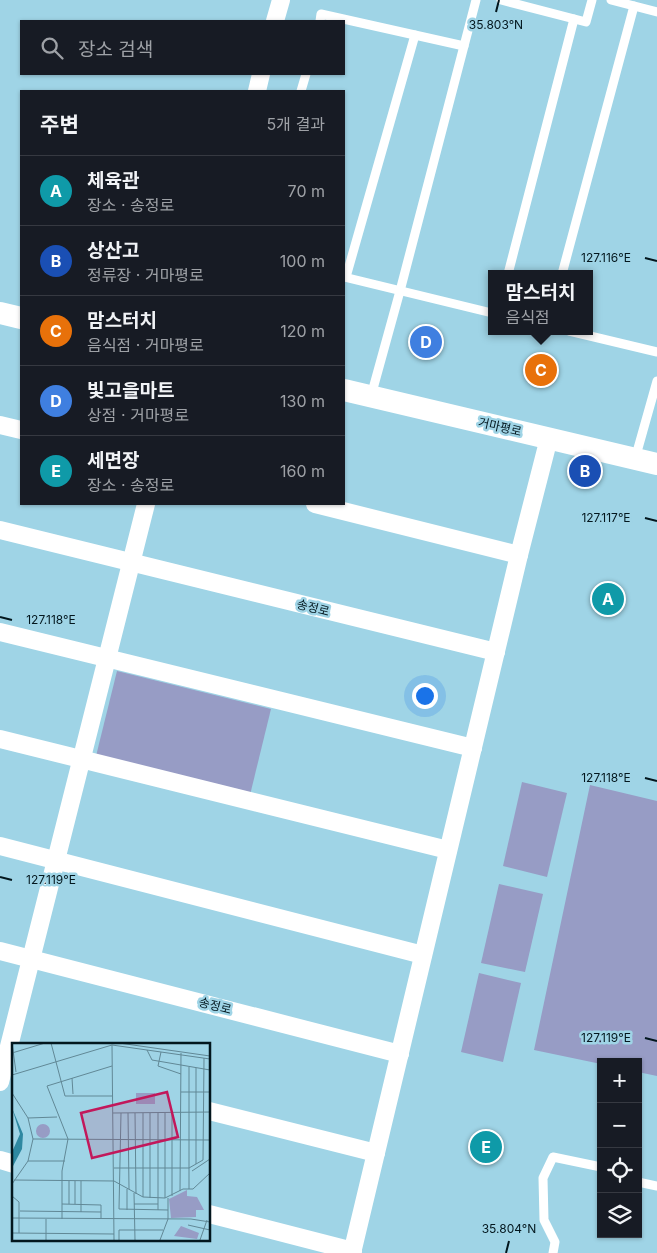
<!DOCTYPE html>
<html lang="ko">
<meta charset="utf-8">
<style>
body{margin:0;font-family:Inter,"Noto Sans KR",sans-serif;background:#242831;color:#f1f3f6}
.controls{position:absolute;right:15px;bottom:15px;display:grid;overflow:hidden;border-radius:0px;box-shadow:0 1px 4px #0004}
.controls button{width:45px;height:45px;display:grid;place-items:center;padding:0;border:0;border-bottom:1px solid #363941;background:#171b24;color:#f1f3f6;font:25px sans-serif}
.you{position:absolute;left:424px;top:695px;width:18px;height:18px;margin:-12px;border:4px solid #fff;border-radius:50%;background:#1a73e8;box-shadow:0 0 0 8px #1a73e833}
.badge{display:grid;place-items:center;width:32px;height:32px;border-radius:50%;background:#cfa292;color:#fff;font-size:16px;font-weight:700}
.pin{position:absolute;translate:-50% -50%;border:2px solid #fff;box-shadow:0 1px 5px #0006}
.popup{position:absolute;left:488px;top:270px;width:105px;height:65px;box-sizing:border-box;display:grid;place-content:center;border-radius:0px;background:#171b24;filter:drop-shadow(0 1px 4px #0005);font-size:16px;white-space:nowrap;color:#9ea1a6}
.popup b{font-size:19px;color:#f1f3f6}
.popup::after{content:'';position:absolute;left:50%;top:100%;margin-left:-10px;border:10px solid transparent;border-top-color:#171b24}
.list{margin:0;padding:0;list-style:none}
h2{display:flex;justify-content:space-between;align-items:center;height:65px;margin:0;padding:0 20px;font-size:21px}
h2 small{font-size:16px;font-weight:400;color:#9ea1a6}
.list li{display:grid;grid-template-columns:32px 1fr auto;gap:15px;align-items:center;box-sizing:border-box;height:70px;padding:0 20px;border-top:1px solid #363941}
.list b{display:block;font-size:19px;white-space:nowrap}
.list p{margin:0;font-size:16px;white-space:nowrap;color:#9ea1a6}
.list em{font-size:16px;font-style:normal;color:#9ea1a6}
.icon{flex:none;width:28px;height:28px;fill:none;stroke:currentColor;stroke-width:2;stroke-linecap:round;stroke-linejoin:round}
.map{position:relative;flex:none;width:657px;height:1253px;overflow:hidden}
.search{position:absolute;background:#171b24;box-shadow:0 1px 4px #0004;left:20px;top:20px;width:325px;height:55px;display:flex;align-items:center;gap:12px;box-sizing:border-box;padding:0 18px;border-radius:0px;color:#9ea1a6;font-size:19px}
.panel{position:absolute;background:#171b24;box-shadow:0 1px 4px #0004;left:20px;top:90px;width:325px;height:415px;border-radius:0px}
.map>svg:first-child{display:block}
</style>
<div class="map">
<svg width="657" height="1253" viewBox="0 0 657 1253">
<rect width="100%" height="100%" fill="#9fd4e6"/>
<!-- green -->
<g fill="#979cc5">
<polygon points="117,671 271,709 250,795 96,756"/>
<polygon points="522,782 567,793 547,877 503,866"/>
<polygon points="590,785 657,801 657,1076 638,1072 638,1062 601,1062 601,1064 534,1050"/>
<polygon points="499,884 543,894 525,972 481,963"/>
<polygon points="479,973 521,983 503,1062 461,1052"/>
</g>
<g fill="none" stroke-linecap="round" stroke-linejoin="round">
<!-- service -->
<g stroke="#fff" stroke-width="9">
<polyline points="501,0 586,22 592,0"/>
<polyline points="611,0 657,12"/>
<polyline points="320,21 321,14 464,46"/>
<polyline points="301,91 306,74"/>
<polyline points="508,274 574,19"/>
<polyline points="562,274 634,6"/>
<polyline points="344,277 492,313"/>
<polyline points="346,277 415,35"/>
<polyline points="569,331 657,352"/>
<polyline points="371,396 400,291 476,0"/>
<polyline points="635,459 657,381"/>
<polyline points="638,1182 657,1186"/>
<polyline points="553,1253 555,1242 544,1220 543,1178 553,1157 601,1167"/>
</g>
<!-- minor -->
<g stroke="#fff" stroke-width="18">
<polyline points="275,21 281,0"/>
<polyline points="257,91 261,74"/>
<polyline points="0,425 21,430"/>
<polyline points="315,504 519,555"/>
<polyline points="0,530 496,652"/>
<polyline points="0,632 473,748"/>
<polyline points="0,739 448,850"/>
<polyline points="0,846 423,955"/>
<polyline points="0,951 400,1054"/>
<polyline points="0,1082 146,504"/>
<polyline points="209,1111 376,1153"/>
<polyline points="0,1160 14,1164"/>
<polyline points="209,1214 353,1251"/>
<polyline points="352,1253 519,555 549,438"/>
</g>
<!-- tertiary -->
<g stroke="#fff" stroke-width="22">
<polyline points="0,313 21,318"/>
<polyline points="344,390 657,464"/>
</g>
</g>
<!-- ticks -->
<path fill="none" stroke="#03171e" stroke-width="2" d="M496,12L499,0M645,258L657,261M645,518L657,521M0,617L12,620M645,778L657,781M0,877L12,880M645,1038L657,1041M506,1253L509,1241"/>
<g text-anchor="middle" stroke-width="5" stroke-linejoin="round" paint-order="stroke">
<!-- street labels -->
<g font-size="12" fill="#03171e" stroke="#9fd4e6">
<text transform="translate(500 427) rotate(13)" y="4">거마평로</text>
<text transform="translate(313 608) rotate(14)" y="4">송정로</text>
<text transform="translate(215 1006) rotate(14)" y="4">송정로</text>
</g>
</g>
<!-- overview -->
<g transform="translate(12 1043)">
<rect width="198" height="198" fill="#9fd4e6"/>
<path d="M124,50H143V61H124ZM24 88a7 7 0 1 1 14 0a7 7 0 1 1-14 0ZM175,147V153L185,154L192,167H184V174L159,175L157,156ZM169,183L187,190L185,196L162,193Z" fill="#979cc5"/>
<path d="M0,65L11,91L10,106L0,125V109L8,91Z" fill="#2e88a1"/>
<path fill="none" stroke="#618896" stroke-width="1" d="M0,0L4,29M39,0L53,53H101M107,0L198,13M100,2L102,197M135,7L140,17L198,27M149,9L146,23L169,31M0,10L33,0M177,24V146M0,32L100,2L198,16M60,35L61,51M169,49H198M0,50L16,75L21,96L16,118L0,141M101,70L198,69M109,70L107,166L156,167M116,70L117,146M123,70L124,151M131,70V154M146,70V167M16,75L45,74M21,96L198,97M16,118H53M184,121V25M102,125H177L191,117L192,15M180,128L198,116M2,137L102,138L131,154L153,155L171,146H181L198,130M115,146V167M168,148L169,10M122,150L123,197M0,153L7,159V190M160,153V70M138,155V70M153,155V70M50,161L89,162V169M57,161V138M63,161V138M122,161H146M8,168L89,169V176M69,169V138M0,175L179,176L198,179M50,176V128L56,96L35,43L100,23M176,182L198,187M0,190L102,191M34,197V176M107,197V187H151M148,197L156,176V155M188,197L195,177"/>
<path fill="#c2185b" fill-opacity="0.15" stroke="#c2185b" stroke-width="2.5" d="M155,49L166,94L80,115L69,70Z"/>
<rect width="198" height="198" fill="none" stroke="#03171e" stroke-width="2.5"/>
</g>
<g font-size="12" text-anchor="middle" fill="#03171e" stroke="#9fd4e6" stroke-width="5" stroke-linejoin="round" paint-order="stroke">
<text x="496" y="29">35.803°N</text>
<text x="606" y="262">127.116°E</text>
<text x="606" y="522">127.117°E</text>
<text x="51" y="624">127.118°E</text>
<text x="606" y="782">127.118°E</text>
<text x="51" y="884">127.119°E</text>
<text x="606" y="1042">127.119°E</text>
<text x="509" y="1233">35.804°N</text>
</g>
</svg>
<div class="controls">
<button>+</button>
<button>−</button>
<button><svg class="icon" aria-label="locate" viewBox="0 0 24 24"><circle cx="12" cy="12" r="6"/><path d="M12 2v4M12 18v4M2 12h4M18 12h4"/></svg></button>
<button><svg class="icon" aria-label="layers" viewBox="0 0 24 24"><path d="M12 4l9 5-9 5-9-5zM3 14l9 5 9-5"/></svg></button>
</div>
<div class="you"></div>
<div class="pin badge" style="left:608px;top:599px;background:#0f9aa8">A</div>
<div class="pin badge" style="left:585px;top:471px;background:#1a4fb4">B</div>
<div class="pin badge" style="left:541px;top:370px;background:#e8710a">C</div>
<div class="popup"><b>맘스터치</b>음식점</div>
<div class="pin badge" style="left:426px;top:342px;background:#3f7fe0">D</div>
<div class="pin badge" style="left:486px;top:1147px;background:#0f9aa8">E</div>
<div class="search"><svg class="icon" aria-label="search" viewBox="0 0 24 24"><circle cx="10" cy="10" r="6"/><path d="M15 15l6 6"/></svg>장소 검색</div>
<section class="panel">
<h2>주변<small>5개 결과</small></h2>
<ul class="list">
<li><span class="badge" style="background:#0f9aa8">A</span><div><b>체육관</b><p>장소 · 송정로</p></div><em>70 m</em></li>
<li><span class="badge" style="background:#1a4fb4">B</span><div><b>상산고</b><p>정류장 · 거마평로</p></div><em>100 m</em></li>
<li><span class="badge" style="background:#e8710a">C</span><div><b>맘스터치</b><p>음식점 · 거마평로</p></div><em>120 m</em></li>
<li><span class="badge" style="background:#3f7fe0">D</span><div><b>빛고을마트</b><p>상점 · 거마평로</p></div><em>130 m</em></li>
<li><span class="badge" style="background:#0f9aa8">E</span><div><b>세면장</b><p>장소 · 송정로</p></div><em>160 m</em></li>
</ul>
</section>
</div>
